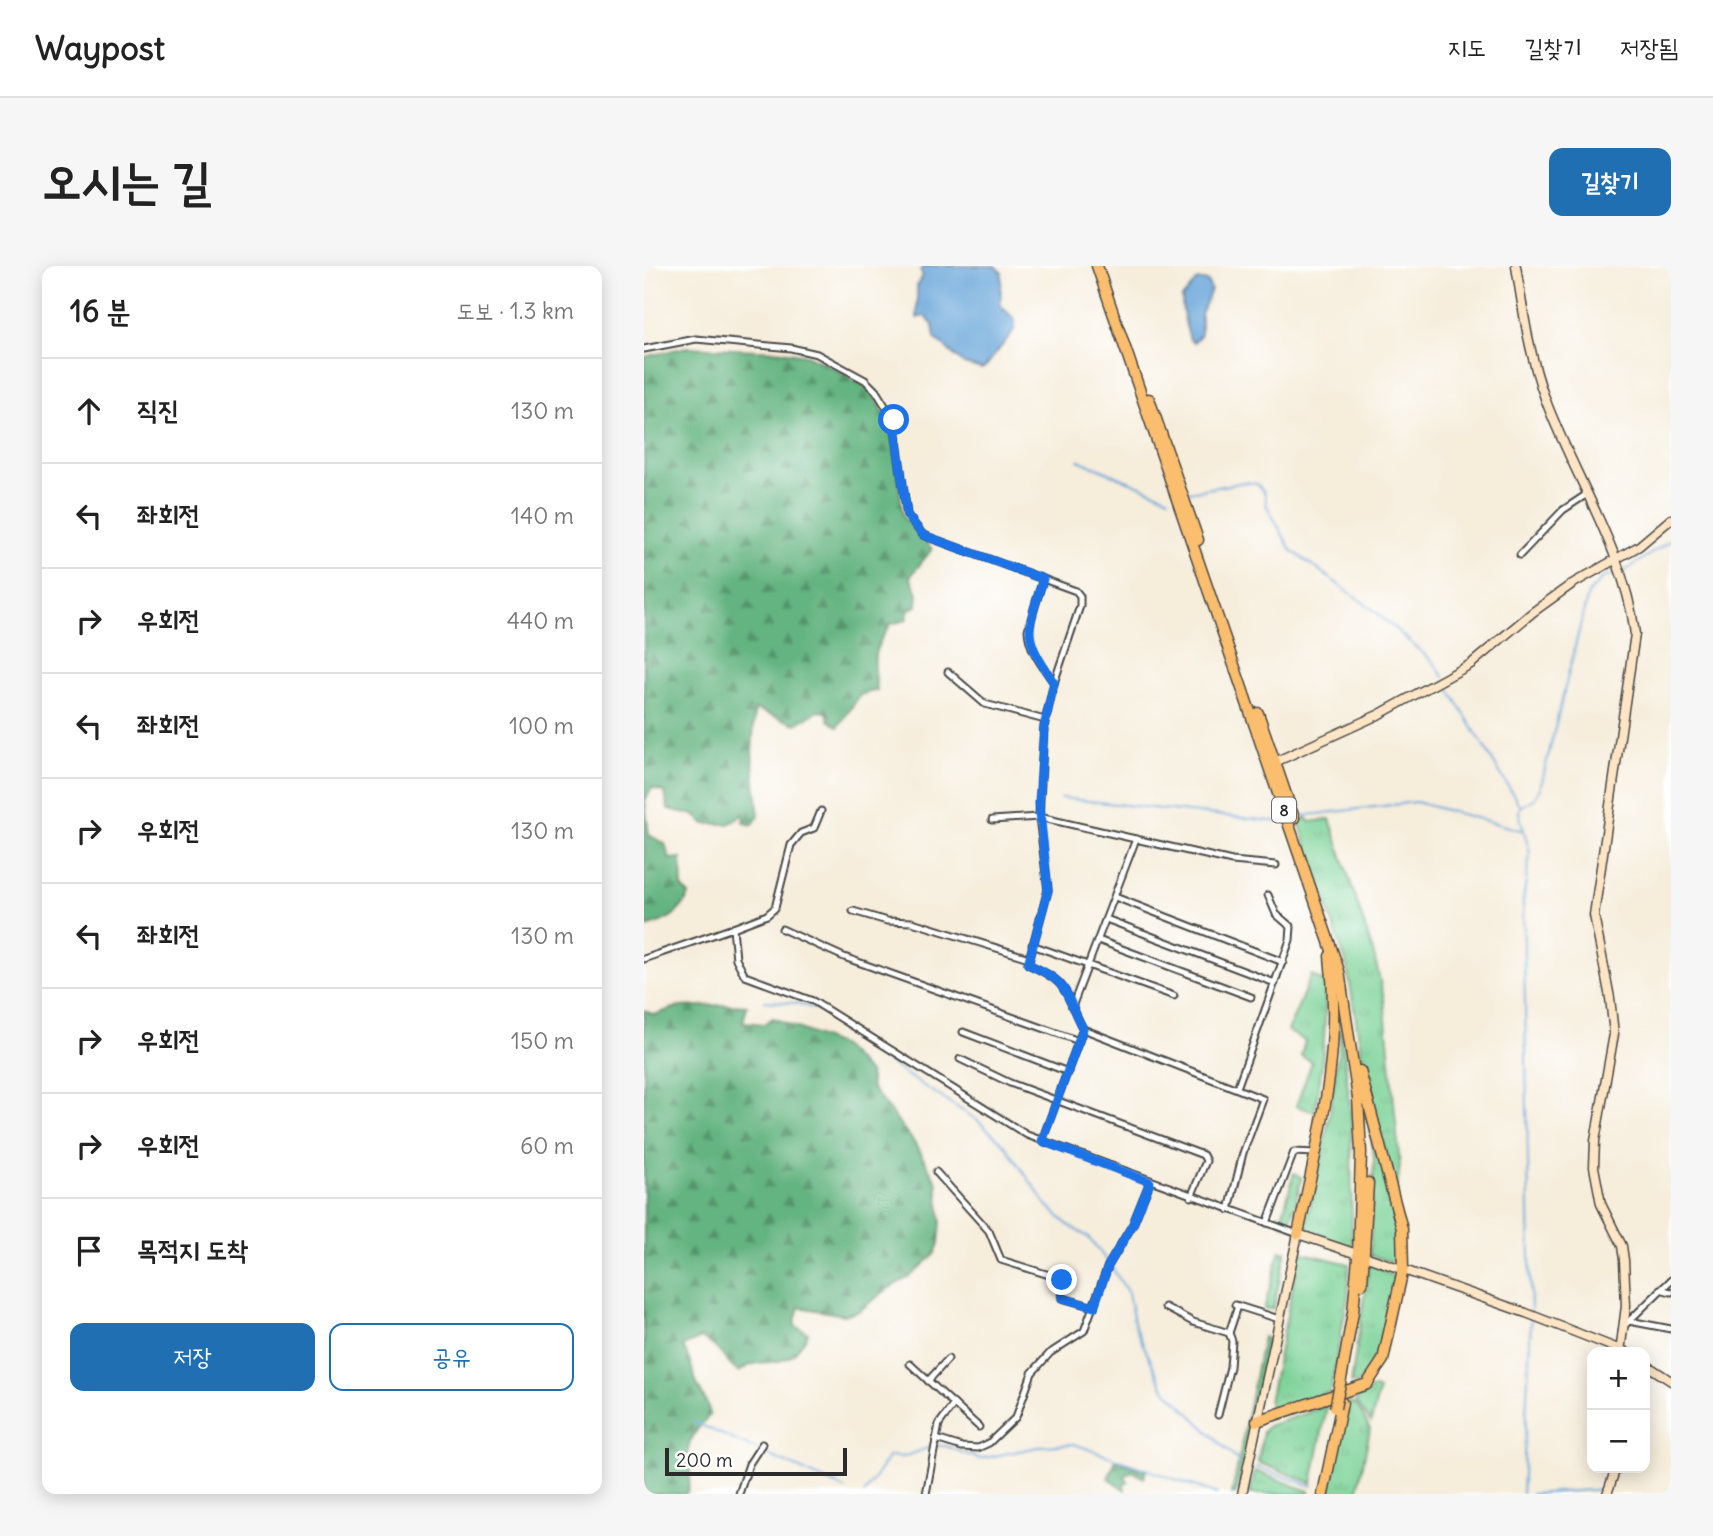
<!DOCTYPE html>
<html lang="ko">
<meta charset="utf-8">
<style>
body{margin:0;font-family:Delius,"Poor Story",sans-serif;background:#f6f6f6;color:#222}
.controls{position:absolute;right:21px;bottom:21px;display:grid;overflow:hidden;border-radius:14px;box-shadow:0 4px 18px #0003}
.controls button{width:63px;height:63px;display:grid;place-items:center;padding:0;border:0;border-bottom:2px solid #e0e0e0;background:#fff;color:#222;font:35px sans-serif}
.scale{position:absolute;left:21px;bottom:18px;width:182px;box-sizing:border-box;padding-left:7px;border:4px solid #2b2b2b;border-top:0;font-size:19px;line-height:24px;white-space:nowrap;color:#2b2b2b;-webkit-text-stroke:5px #fff;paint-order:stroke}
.stop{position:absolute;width:21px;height:21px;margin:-16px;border:5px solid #1a73e8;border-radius:50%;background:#fff}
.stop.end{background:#1a73e8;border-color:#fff;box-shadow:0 2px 7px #0008}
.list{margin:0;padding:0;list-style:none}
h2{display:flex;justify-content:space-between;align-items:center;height:91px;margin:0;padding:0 28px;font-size:30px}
h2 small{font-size:23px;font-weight:400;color:#767676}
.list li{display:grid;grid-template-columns:46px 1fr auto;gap:21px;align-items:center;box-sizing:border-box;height:105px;padding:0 28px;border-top:2px solid #e0e0e0}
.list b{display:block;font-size:26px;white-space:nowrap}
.list em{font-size:23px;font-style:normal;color:#767676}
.actions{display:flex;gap:14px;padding:21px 28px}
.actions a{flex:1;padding:16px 0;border:2px solid #1f6fb2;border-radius:14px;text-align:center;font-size:24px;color:#1f6fb2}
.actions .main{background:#1f6fb2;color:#fff}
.icon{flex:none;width:38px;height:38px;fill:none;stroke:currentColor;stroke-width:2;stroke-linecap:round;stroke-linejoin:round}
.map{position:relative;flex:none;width:1027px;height:1228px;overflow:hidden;border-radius:14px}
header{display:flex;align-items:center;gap:42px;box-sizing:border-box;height:98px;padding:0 35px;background:#fff;border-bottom:2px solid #e0e0e0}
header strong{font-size:33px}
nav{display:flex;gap:38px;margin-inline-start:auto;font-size:24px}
.intro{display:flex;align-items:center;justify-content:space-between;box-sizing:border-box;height:168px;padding:0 42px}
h1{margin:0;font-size:49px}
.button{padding:18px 32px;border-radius:14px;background:#1f6fb2;color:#fff;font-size:24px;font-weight:700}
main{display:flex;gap:42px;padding:0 42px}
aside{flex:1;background:#fff;border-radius:14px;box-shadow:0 4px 18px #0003}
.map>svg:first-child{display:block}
</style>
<header>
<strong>Waypost</strong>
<nav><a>지도</a><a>길찾기</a><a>저장됨</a></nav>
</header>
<div class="intro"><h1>오시는 길</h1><a class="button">길찾기</a></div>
<main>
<aside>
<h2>16 분<small>도보 · 1.3 km</small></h2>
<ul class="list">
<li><svg class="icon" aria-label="ahead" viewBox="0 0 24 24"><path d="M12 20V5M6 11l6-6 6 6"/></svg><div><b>직진</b></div><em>130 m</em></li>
<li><svg class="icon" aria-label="left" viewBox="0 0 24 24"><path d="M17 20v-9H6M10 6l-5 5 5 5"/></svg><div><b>좌회전</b></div><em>140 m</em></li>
<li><svg class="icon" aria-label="right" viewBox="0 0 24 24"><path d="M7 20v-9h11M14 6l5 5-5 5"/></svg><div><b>우회전</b></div><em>440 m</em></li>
<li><svg class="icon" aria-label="left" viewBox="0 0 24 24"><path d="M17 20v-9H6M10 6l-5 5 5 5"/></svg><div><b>좌회전</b></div><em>100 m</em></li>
<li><svg class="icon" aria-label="right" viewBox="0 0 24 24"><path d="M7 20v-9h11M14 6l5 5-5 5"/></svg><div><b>우회전</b></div><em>130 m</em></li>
<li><svg class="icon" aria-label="left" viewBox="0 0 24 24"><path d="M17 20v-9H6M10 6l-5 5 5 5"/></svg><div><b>좌회전</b></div><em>130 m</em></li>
<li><svg class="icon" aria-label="right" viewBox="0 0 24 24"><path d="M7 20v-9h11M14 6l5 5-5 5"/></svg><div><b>우회전</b></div><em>150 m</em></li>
<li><svg class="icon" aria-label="right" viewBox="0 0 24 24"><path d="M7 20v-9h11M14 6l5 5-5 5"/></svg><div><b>우회전</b></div><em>60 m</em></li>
<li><svg class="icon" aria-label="arrive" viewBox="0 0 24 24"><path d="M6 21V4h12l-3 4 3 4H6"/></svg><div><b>목적지 도착</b></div></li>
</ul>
<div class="actions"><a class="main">저장</a><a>공유</a></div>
</aside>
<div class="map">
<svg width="1027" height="1228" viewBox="0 0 1027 1228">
<defs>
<pattern id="grass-tufts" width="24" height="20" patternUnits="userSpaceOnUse" patternTransform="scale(1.75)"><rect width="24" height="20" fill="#7bd297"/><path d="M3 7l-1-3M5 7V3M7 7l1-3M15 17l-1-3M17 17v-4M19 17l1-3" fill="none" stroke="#6ab482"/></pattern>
<pattern id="forest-firs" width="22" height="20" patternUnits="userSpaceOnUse" patternTransform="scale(1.75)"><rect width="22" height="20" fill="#64b480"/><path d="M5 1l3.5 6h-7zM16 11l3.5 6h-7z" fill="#539369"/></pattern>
<pattern id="park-dots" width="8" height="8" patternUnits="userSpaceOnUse" patternTransform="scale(1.75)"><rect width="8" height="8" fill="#7bd297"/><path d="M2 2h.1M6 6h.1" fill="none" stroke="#6ab482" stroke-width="1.8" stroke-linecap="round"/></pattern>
</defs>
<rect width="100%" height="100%" fill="#fff"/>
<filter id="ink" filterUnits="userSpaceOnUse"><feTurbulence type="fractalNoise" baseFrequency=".0143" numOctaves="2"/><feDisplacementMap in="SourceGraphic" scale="14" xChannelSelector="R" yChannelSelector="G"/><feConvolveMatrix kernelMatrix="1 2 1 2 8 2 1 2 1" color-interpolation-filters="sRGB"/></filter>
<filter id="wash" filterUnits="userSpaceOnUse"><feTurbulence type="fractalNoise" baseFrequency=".00686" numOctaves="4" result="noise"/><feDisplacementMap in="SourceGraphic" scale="28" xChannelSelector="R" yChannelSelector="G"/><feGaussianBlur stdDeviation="1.57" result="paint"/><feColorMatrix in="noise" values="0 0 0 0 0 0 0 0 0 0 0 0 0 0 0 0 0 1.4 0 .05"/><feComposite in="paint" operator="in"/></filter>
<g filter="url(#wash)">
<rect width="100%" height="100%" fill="#f6eddb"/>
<!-- grass -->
<g fill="url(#grass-tufts)" stroke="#537e61" stroke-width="2">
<polygon points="663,552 665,556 686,553 730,689 740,732 756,900 752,930 720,802 703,700 654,553"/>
<path d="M667,709L682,717C681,761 680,803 670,846L652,840L668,796L657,790L661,775L644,765Z"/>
<polygon points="694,732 707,850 708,981 673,970 662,960 686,848 696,774"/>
<polygon points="724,839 753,961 754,997 726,990 730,892"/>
<polygon points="636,985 642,985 629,1043 620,1043"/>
<polygon points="656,986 705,998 704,1030 686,1126 633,1144 625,1140 625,1136"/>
<polygon points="726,995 751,1012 733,1098 713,1118 707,1117"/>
<polygon points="619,1071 623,1073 592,1228 588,1228"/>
<polygon points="729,1122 735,1124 727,1156 711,1135"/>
<polygon points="703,1136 713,1139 726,1163 713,1228 685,1228"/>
<polygon points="683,1140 668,1217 614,1196 619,1166 624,1160"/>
<polygon points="611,1205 665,1225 665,1228 606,1228"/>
</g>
<!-- forest -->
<g fill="url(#forest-firs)" stroke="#487056" stroke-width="2">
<path d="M42,81L138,85L162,89L188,101L227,125L247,158L259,250L288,283L266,311L274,327L273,340L265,343L262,354L247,358C227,386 229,391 233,424L216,429L194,461L185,454L183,446L174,445L152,458L111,443L108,487L115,550L108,559L99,556L100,548L85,558H61L50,549L24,543L21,526L8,522L1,535L5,569L21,578L26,593L37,592L38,621L45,629C35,650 22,655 0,662V91Z"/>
<path d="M82,739L103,740L99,756L120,758L129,752L198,780L225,807L227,821L269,875L293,916L297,955L295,978L290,989L267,1010L245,1022L215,1045L199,1049L155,1041L150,1059L164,1067C140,1114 121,1084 95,1106C79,1097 79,1082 57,1072L39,1080C44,1091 48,1101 51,1112C55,1126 64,1134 66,1149C26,1189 56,1192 42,1228H0V744L10,749L33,741Z"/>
<polygon points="472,1194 502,1205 500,1212 489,1205 481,1210 484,1216 480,1218 481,1224 464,1212"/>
</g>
<!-- park -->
<polygon fill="url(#park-dots)" stroke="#537e61" stroke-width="2" points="650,907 658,912 645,960 638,958 637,955"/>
<!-- water -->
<g fill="#67a5d9" stroke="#496882" stroke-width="2">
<polygon points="279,0 351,0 358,7 356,39 371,54 371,63 342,100 338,103 320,98 291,72 289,59 281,50 273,52 273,19 279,10 276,5"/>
<path d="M553,14L564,16L567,24L557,48V68L550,76L546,74C542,60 538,48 538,32Z"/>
</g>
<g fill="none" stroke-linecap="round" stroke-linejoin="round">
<!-- stream -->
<g stroke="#67a5d9" stroke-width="2">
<polyline points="434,194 525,232"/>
<polyline points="545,226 601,216 613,218 620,226 623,240 647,284 731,345 791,398 800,411"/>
<polyline points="981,305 1027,274"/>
<polyline points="801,416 876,540"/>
<polyline points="417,532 636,556"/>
<polyline points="657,550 772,536 880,565"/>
<polyline points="121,735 153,737 175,744 261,808 333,854 360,878 402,938 424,959 444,971 463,995"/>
<polyline points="467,1000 484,1027 491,1061 519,1121 595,1196"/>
<polyline points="887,1046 879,635 886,587 875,547 876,541 890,533 896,523 944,328 960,311 972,308"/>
<polyline points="50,1156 201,1223"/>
<polyline points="293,1180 302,1180 335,1193 399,1180 430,1178 573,1228"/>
<polyline points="612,1201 668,1220"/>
<polyline points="220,1228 245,1190 259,1191 287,1181"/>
<polyline points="878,1228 887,1052"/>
<polyline points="887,1228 962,1223"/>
</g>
</g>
</g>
<g filter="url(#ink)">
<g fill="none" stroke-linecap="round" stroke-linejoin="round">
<defs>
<g id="street">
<path d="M0,83L52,73L147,82L173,88L221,114L232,125L250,154L263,249L279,269L432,325L436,330V340L410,417L400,461L395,551L404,624L384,698C427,718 419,724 439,763L398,875"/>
<polyline points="876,289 919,244 943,228"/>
<path d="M399,313L384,364C385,385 399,400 410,417"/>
<polyline points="304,406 341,438 401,454"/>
<polyline points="177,545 170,562 157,567 147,579 131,642 123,649 89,662 92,693 101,710 169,735 383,869 654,968"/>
<polyline points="348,554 395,551 588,595 632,599"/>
<polyline points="471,631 639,696"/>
<polyline points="209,645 243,655 268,656 385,692"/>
<polyline points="462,653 631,717"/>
<polyline points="138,663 200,691 435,775"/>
<polyline points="454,674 607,731"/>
<polyline points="388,679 530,730"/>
<polyline points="0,693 89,662"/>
<polyline points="428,741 492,573"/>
<polyline points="439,763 619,833 599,887 585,944"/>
<polyline points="319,766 424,806"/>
<polyline points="316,793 366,817 559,889 562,895 547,931"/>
<polyline points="593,822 646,674 647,661 632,648 624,629"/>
<polyline points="292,906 345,965 357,994 415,1012 419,1018 418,1032 450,1041"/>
<polyline points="623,957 650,886 672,887"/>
<polyline points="1016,1023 1027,1026"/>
<polyline points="591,1039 635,1053"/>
<polyline points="521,1041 549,1056 585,1067"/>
<polyline points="985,1055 1027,1063"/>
<polyline points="980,1060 1027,1014"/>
<polyline points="266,1098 335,1161"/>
<polyline points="284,1115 304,1093"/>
<polyline points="574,1149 586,1101 588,1075 585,1067 594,1040"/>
<polyline points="292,1173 318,1181 334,1182 345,1177 372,1151 388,1107 406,1087 440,1065 464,1000 489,958 506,916"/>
<polyline points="95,1228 105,1198 118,1178"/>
<polyline points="282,1228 295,1158 310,1138"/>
</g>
<g id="secondary">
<path d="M872,0C879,45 886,93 902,135C931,212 981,286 991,368L950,649L966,732L970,768L951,875L950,901L957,938L978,980L980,994L982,1040L976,1086"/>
<polyline points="631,496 734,449 827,398 889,346 928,318 995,280 1027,253"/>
<polyline points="726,992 882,1047 982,1086"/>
<polyline points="1001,1098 1027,1115"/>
<polyline points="598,1228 654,968 710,987"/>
<polyline points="963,1228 972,1202"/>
</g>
<g id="highway">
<polyline points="453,0 695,705 714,832 717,886 714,992 709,1046 698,1108"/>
<polyline points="505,133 554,274"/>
<polyline points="614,447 650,552"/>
<path d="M654,968C675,869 698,793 686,690"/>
<polyline points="718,1018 724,917"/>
<polyline points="613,1155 723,1118 739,1094 759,1003 758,963 716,805"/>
<polyline points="679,1228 698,1137"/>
</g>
</defs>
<!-- street casing -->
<use href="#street" stroke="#494845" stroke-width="9"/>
<!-- secondary casing -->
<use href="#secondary" stroke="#494845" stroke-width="11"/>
<!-- highway casing -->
<use href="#highway" stroke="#494845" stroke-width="13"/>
<!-- street -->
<use href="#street" stroke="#fff" stroke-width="5"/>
<!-- secondary -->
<use href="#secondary" stroke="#fde5c5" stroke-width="8"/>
<!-- highway -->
<use href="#highway" stroke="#fbbd6e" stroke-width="10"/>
<defs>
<polyline id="highway-bridge" points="691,1142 698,1108"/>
</defs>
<!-- highway-bridge casing -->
<use href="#highway-bridge" stroke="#494845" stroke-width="13" stroke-linecap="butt"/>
<!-- highway-bridge -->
<use href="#highway-bridge" stroke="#fbbd6e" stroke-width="10"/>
</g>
</g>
<g fill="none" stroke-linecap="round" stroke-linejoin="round" filter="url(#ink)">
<!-- route -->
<path stroke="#1a73e8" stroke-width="9" d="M250,154L263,249L279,269L399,313C383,367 377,368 410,417L400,461L395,537L404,624L384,698C428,718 418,724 439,763L398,875L506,916L489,958L464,1000L450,1041L418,1032V1014"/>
</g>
<g text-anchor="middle" stroke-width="5" stroke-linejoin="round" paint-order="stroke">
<!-- shield labels -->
<rect fill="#fff" stroke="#6b6b6b" stroke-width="2" x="628" y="531.5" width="24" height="25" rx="5"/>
<g font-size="16" font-weight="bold" fill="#2b2b2b">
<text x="640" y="550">8</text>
</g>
</g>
</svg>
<div class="controls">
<button>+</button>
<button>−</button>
</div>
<div class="scale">200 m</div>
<div class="stop" style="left:250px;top:154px"></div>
<div class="stop end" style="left:418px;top:1014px"></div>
</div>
</main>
